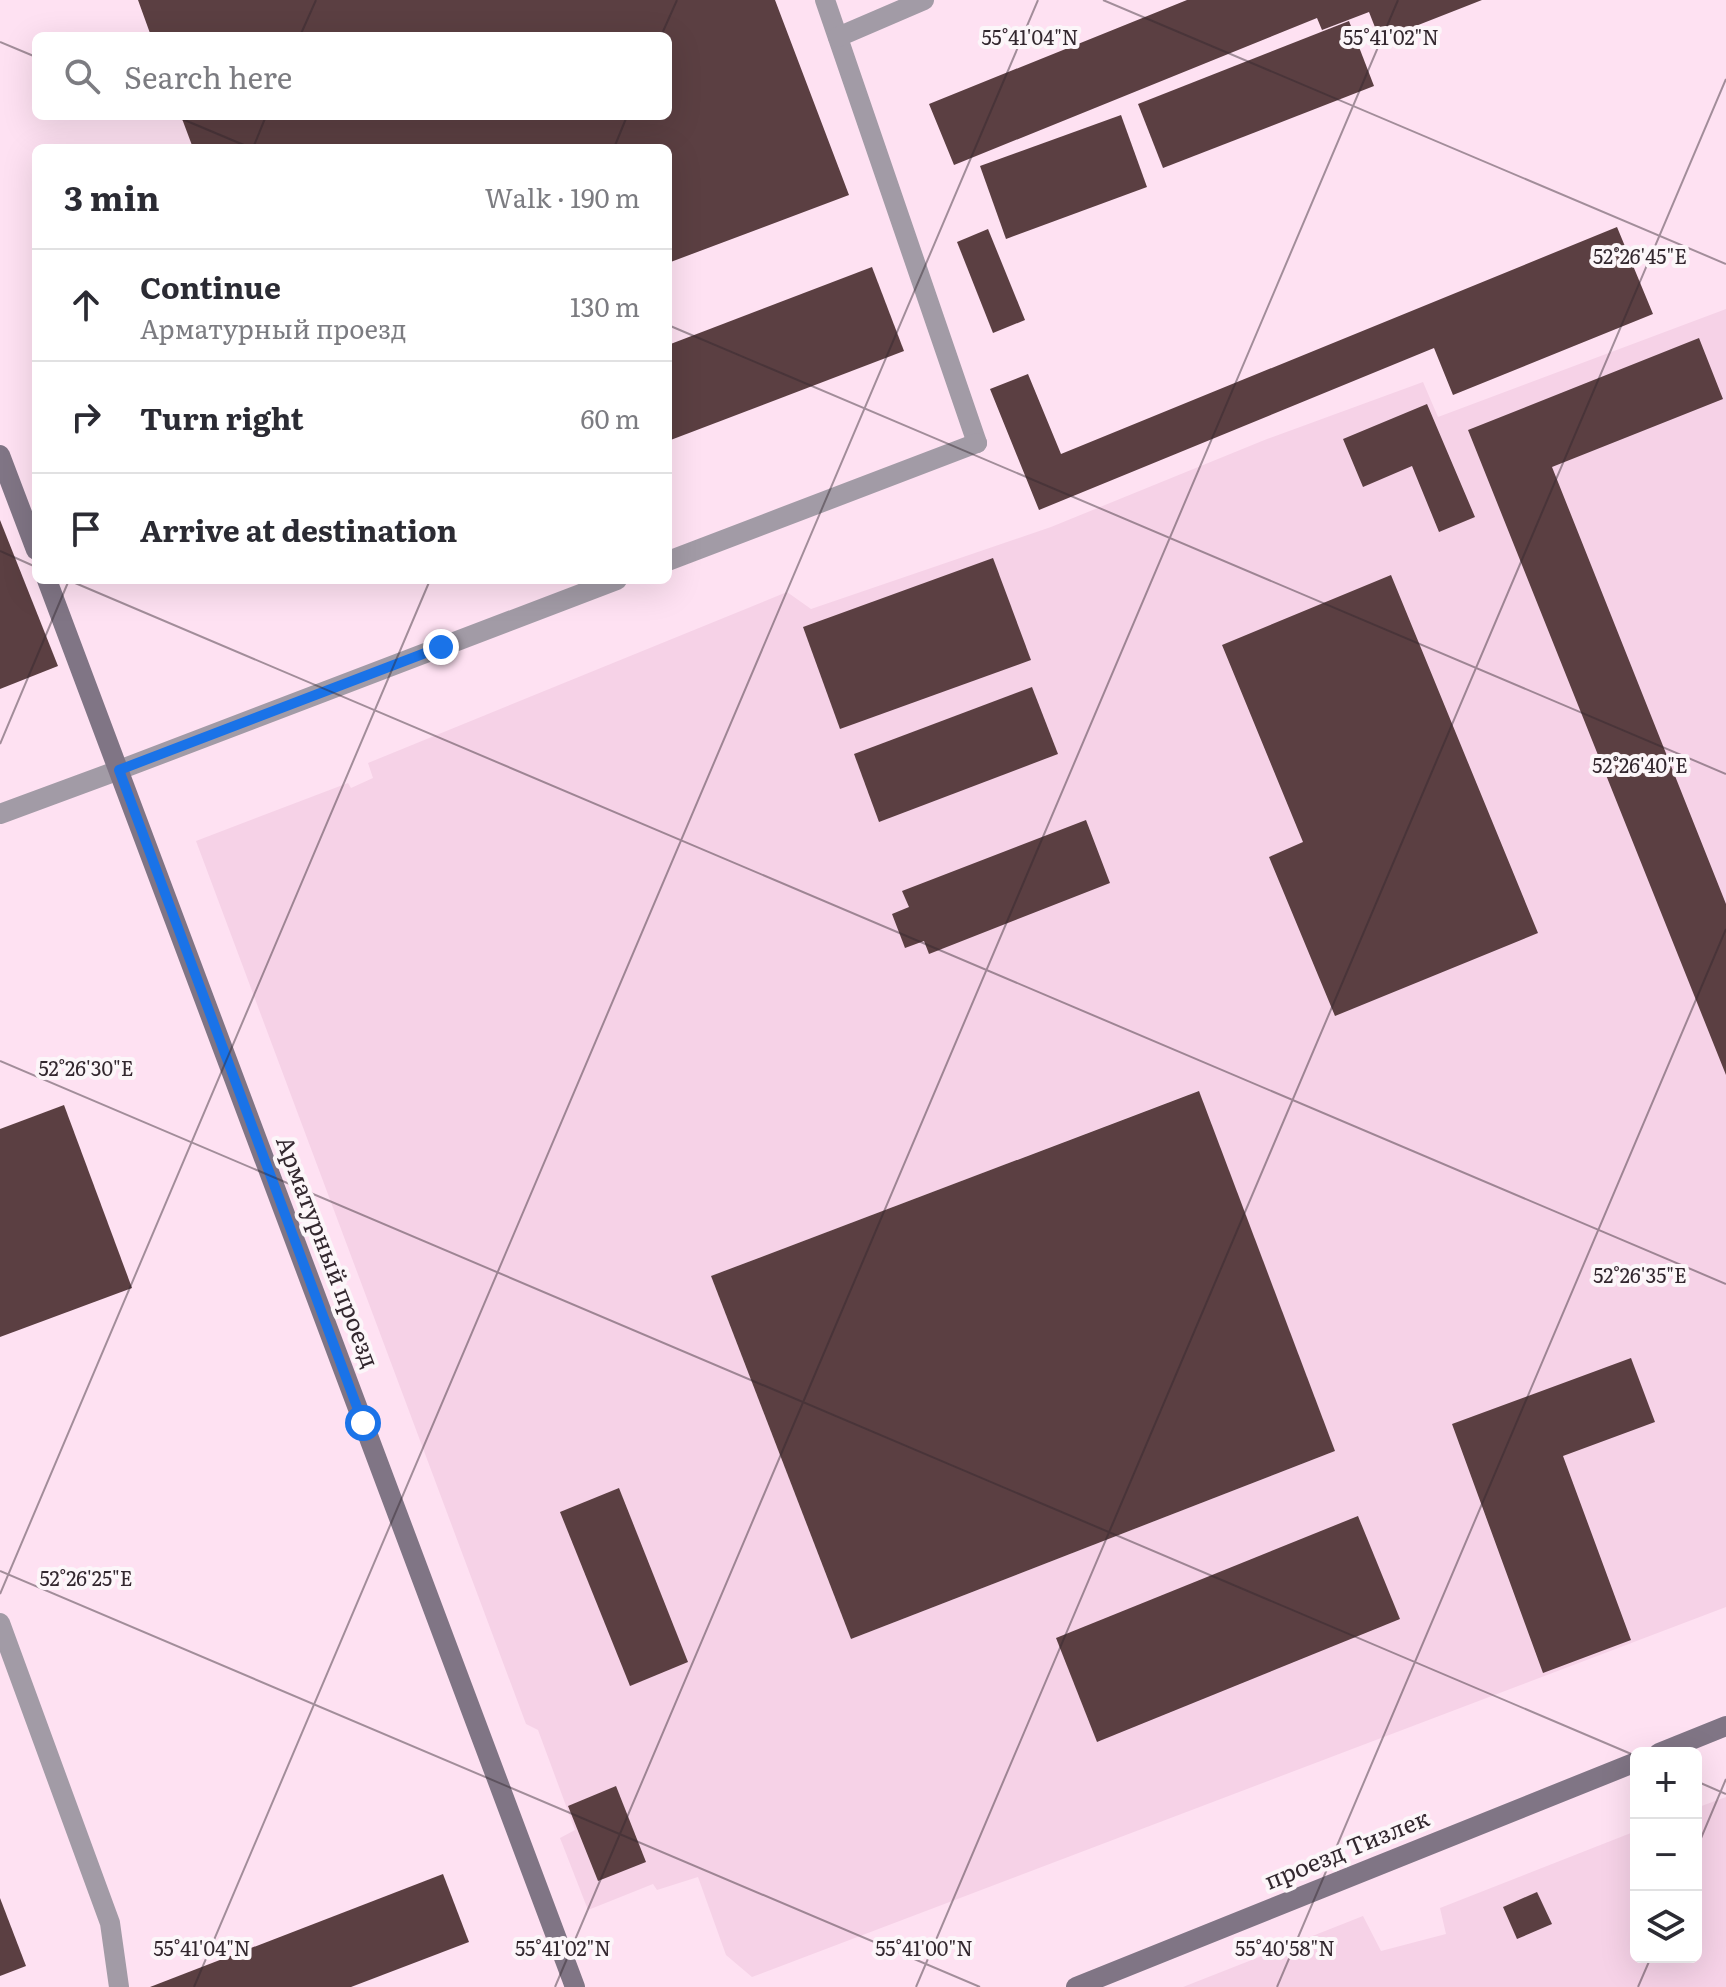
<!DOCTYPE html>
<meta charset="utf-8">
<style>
body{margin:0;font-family:Literata,serif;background:#f7f7f7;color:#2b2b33}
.controls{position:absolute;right:24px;bottom:24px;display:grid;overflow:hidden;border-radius:12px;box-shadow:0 8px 32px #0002}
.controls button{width:72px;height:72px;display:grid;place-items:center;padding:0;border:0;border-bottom:2px solid #e1e1e2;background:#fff;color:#2b2b33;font:40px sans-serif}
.stop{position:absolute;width:24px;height:24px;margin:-18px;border:6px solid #1a73e8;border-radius:50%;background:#fff}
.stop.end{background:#1a73e8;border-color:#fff;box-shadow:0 2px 8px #0008}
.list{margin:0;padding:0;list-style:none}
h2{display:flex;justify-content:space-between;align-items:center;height:104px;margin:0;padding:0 32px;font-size:34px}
h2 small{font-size:26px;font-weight:400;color:#7c7c81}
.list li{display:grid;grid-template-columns:52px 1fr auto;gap:24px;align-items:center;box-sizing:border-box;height:112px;padding:0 32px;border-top:2px solid #e1e1e2}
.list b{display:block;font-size:30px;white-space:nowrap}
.list p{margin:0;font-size:26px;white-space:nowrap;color:#7c7c81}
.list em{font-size:26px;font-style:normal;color:#7c7c81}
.icon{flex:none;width:44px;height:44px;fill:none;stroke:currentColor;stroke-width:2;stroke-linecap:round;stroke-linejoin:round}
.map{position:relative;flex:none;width:1726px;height:1987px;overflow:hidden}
.search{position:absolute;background:#fff;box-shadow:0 8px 32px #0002;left:32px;top:32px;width:640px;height:88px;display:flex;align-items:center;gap:20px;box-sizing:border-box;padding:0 28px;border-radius:12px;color:#7c7c81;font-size:30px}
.panel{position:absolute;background:#fff;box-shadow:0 8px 32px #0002;left:32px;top:144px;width:640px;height:440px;border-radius:12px}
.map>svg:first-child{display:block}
</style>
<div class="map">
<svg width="1726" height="1987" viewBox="0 0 1726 1987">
<rect width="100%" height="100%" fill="#fee1f2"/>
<!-- built -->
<g fill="#f6d2e7" fill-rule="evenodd">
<path d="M1726,309V1607L752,1977L726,1955L698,1877L657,1890L653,1884L588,1910L560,1838L575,1830L538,1730L526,1724L196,841L348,783L351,788L373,778L368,763L787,592L811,609L1051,527L1267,439L1423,382L1438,417ZM1198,1091L1335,1451L851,1639L711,1276Z"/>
<polygon points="1726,1797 1726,1987 1183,1987 1363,1916 1381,1951 1446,1934 1440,1908 1636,1831 1636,1957 1696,1957 1696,1808"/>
</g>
<!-- building -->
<g fill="#5b3f42">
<polygon points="138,0 775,0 849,195 668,263 668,148 193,148 181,116 668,116 668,36 151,36"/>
<polygon points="1187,0 1482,0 1380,40 1369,12 1322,30 1317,18 954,165 929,104"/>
<polygon points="1349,21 1374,86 1163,168 1138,104"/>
<polygon points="1121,115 1147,187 1006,239 980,166"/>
<polygon points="1617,227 1653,314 1453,395 1434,348 1039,510 990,389 1028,374 1061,454"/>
<polygon points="988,229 1025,320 993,333 957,242"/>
<polygon points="872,267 904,351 668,441 668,345"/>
<polygon points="1699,338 1723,399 1552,467 1726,904 1726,1075 1468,430"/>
<polygon points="1427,404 1475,517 1439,532 1412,466 1363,487 1343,439"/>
<polygon points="0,520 58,666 0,689"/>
<polygon points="993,558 1031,660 840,729 803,627"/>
<polygon points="1391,575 1538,933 1335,1016 1269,857 1303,842 1222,645"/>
<polygon points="1032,687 1058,754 879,822 854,754"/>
<polygon points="1086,820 1110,883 929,954 924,941 905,948 892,914 909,907 902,891"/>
<polygon points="1199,1091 1335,1451 851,1639 711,1276"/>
<polygon points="64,1105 132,1288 0,1337 0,1129"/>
<polygon points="1631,1358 1655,1422 1563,1456 1631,1640 1543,1673 1452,1424"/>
<polygon points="619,1488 688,1662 630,1686 560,1512"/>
<polygon points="1358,1516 1400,1619 1097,1742 1056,1638"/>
<polygon points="616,1786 646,1862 598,1881 568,1806"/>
<polygon points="443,1874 469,1942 351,1987 150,1987"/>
<polygon points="1537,1892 1552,1924 1517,1939 1503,1907"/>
<polygon points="0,1898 26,1966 0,1976"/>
</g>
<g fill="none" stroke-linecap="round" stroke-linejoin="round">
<!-- lane -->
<g stroke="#a29ba6" stroke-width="20">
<polyline points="825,0 977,443"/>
<polyline points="838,37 924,0"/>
<polyline points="0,814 119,770"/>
<polyline points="0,1623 110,1923 119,1987"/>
</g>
<!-- street -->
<g stroke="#a29ba6" stroke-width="20">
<polyline points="668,561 977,443"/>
<polyline points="119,770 617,580"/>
</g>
<!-- secondary -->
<g stroke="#807585" stroke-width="20">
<polyline points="0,455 36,550"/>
<polyline points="47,580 575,1987"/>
<polyline points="1659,1753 1726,1726"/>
<polyline points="1076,1987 1636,1762"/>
</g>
</g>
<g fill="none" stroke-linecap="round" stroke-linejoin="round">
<!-- route -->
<polyline stroke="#1a73e8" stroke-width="10" points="363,1423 119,770 441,647"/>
</g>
<!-- ticks -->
<path fill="none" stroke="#33282f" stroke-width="2" stroke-opacity="0.45" d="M1103,0L1726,264M300,36L316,0M661,36L677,0M0,42L36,57M175,116L251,148M253,148L266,116M614,148L627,116M668,325L1726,774M0,551L36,567M68,580L1726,1284M0,744L69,580M0,1061L1636,1756M0,1571L980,1987M0,1594L430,580M1696,1781L1726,1794M1696,1850L1726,1779M194,1987L1038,0M555,1987L1398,0M916,1987L1726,79M1277,1987L1726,929M1638,1987L1651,1957"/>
<g text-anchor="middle" stroke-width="8" stroke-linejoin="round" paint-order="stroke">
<!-- street labels -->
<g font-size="24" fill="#33282f" stroke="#fcf6f9">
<text transform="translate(327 1252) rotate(69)" y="8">Арматурный проезд</text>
<text transform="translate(1347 1850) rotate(-22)" y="8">проезд Тизлек</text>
</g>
</g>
<g font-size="20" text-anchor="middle" fill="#33282f" stroke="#fcf6f9" stroke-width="8" stroke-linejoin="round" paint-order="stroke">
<text x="1030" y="45">55°41'04"N</text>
<text x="1391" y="45">55°41'02"N</text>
<text x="1640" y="264">52°26'45"E</text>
<text x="1640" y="773">52°26'40"E</text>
<text x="86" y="1076">52°26'30"E</text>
<text x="1640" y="1283">52°26'35"E</text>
<text x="86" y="1586">52°26'25"E</text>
<text x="202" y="1956">55°41'04"N</text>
<text x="563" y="1956">55°41'02"N</text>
<text x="924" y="1956">55°41'00"N</text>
<text x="1285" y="1956">55°40'58"N</text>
</g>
</svg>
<div class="controls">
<button>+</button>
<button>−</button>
<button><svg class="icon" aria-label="layers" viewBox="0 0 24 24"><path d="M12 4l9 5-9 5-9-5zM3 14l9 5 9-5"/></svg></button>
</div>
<div class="stop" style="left:363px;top:1423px"></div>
<div class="stop end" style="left:441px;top:647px"></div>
<div class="search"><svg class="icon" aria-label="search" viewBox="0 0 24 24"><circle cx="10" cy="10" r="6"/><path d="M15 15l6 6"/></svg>Search here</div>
<section class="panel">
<h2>3 min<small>Walk · 190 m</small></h2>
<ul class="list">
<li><svg class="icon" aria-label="ahead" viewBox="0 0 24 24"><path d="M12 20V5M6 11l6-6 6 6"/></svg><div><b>Continue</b><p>Арматурный проезд</p></div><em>130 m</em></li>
<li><svg class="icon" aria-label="right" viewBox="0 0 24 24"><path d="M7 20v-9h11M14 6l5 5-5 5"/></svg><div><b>Turn right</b></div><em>60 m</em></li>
<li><svg class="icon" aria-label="arrive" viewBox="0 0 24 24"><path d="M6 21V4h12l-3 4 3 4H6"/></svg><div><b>Arrive at destination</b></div></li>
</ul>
</section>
</div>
